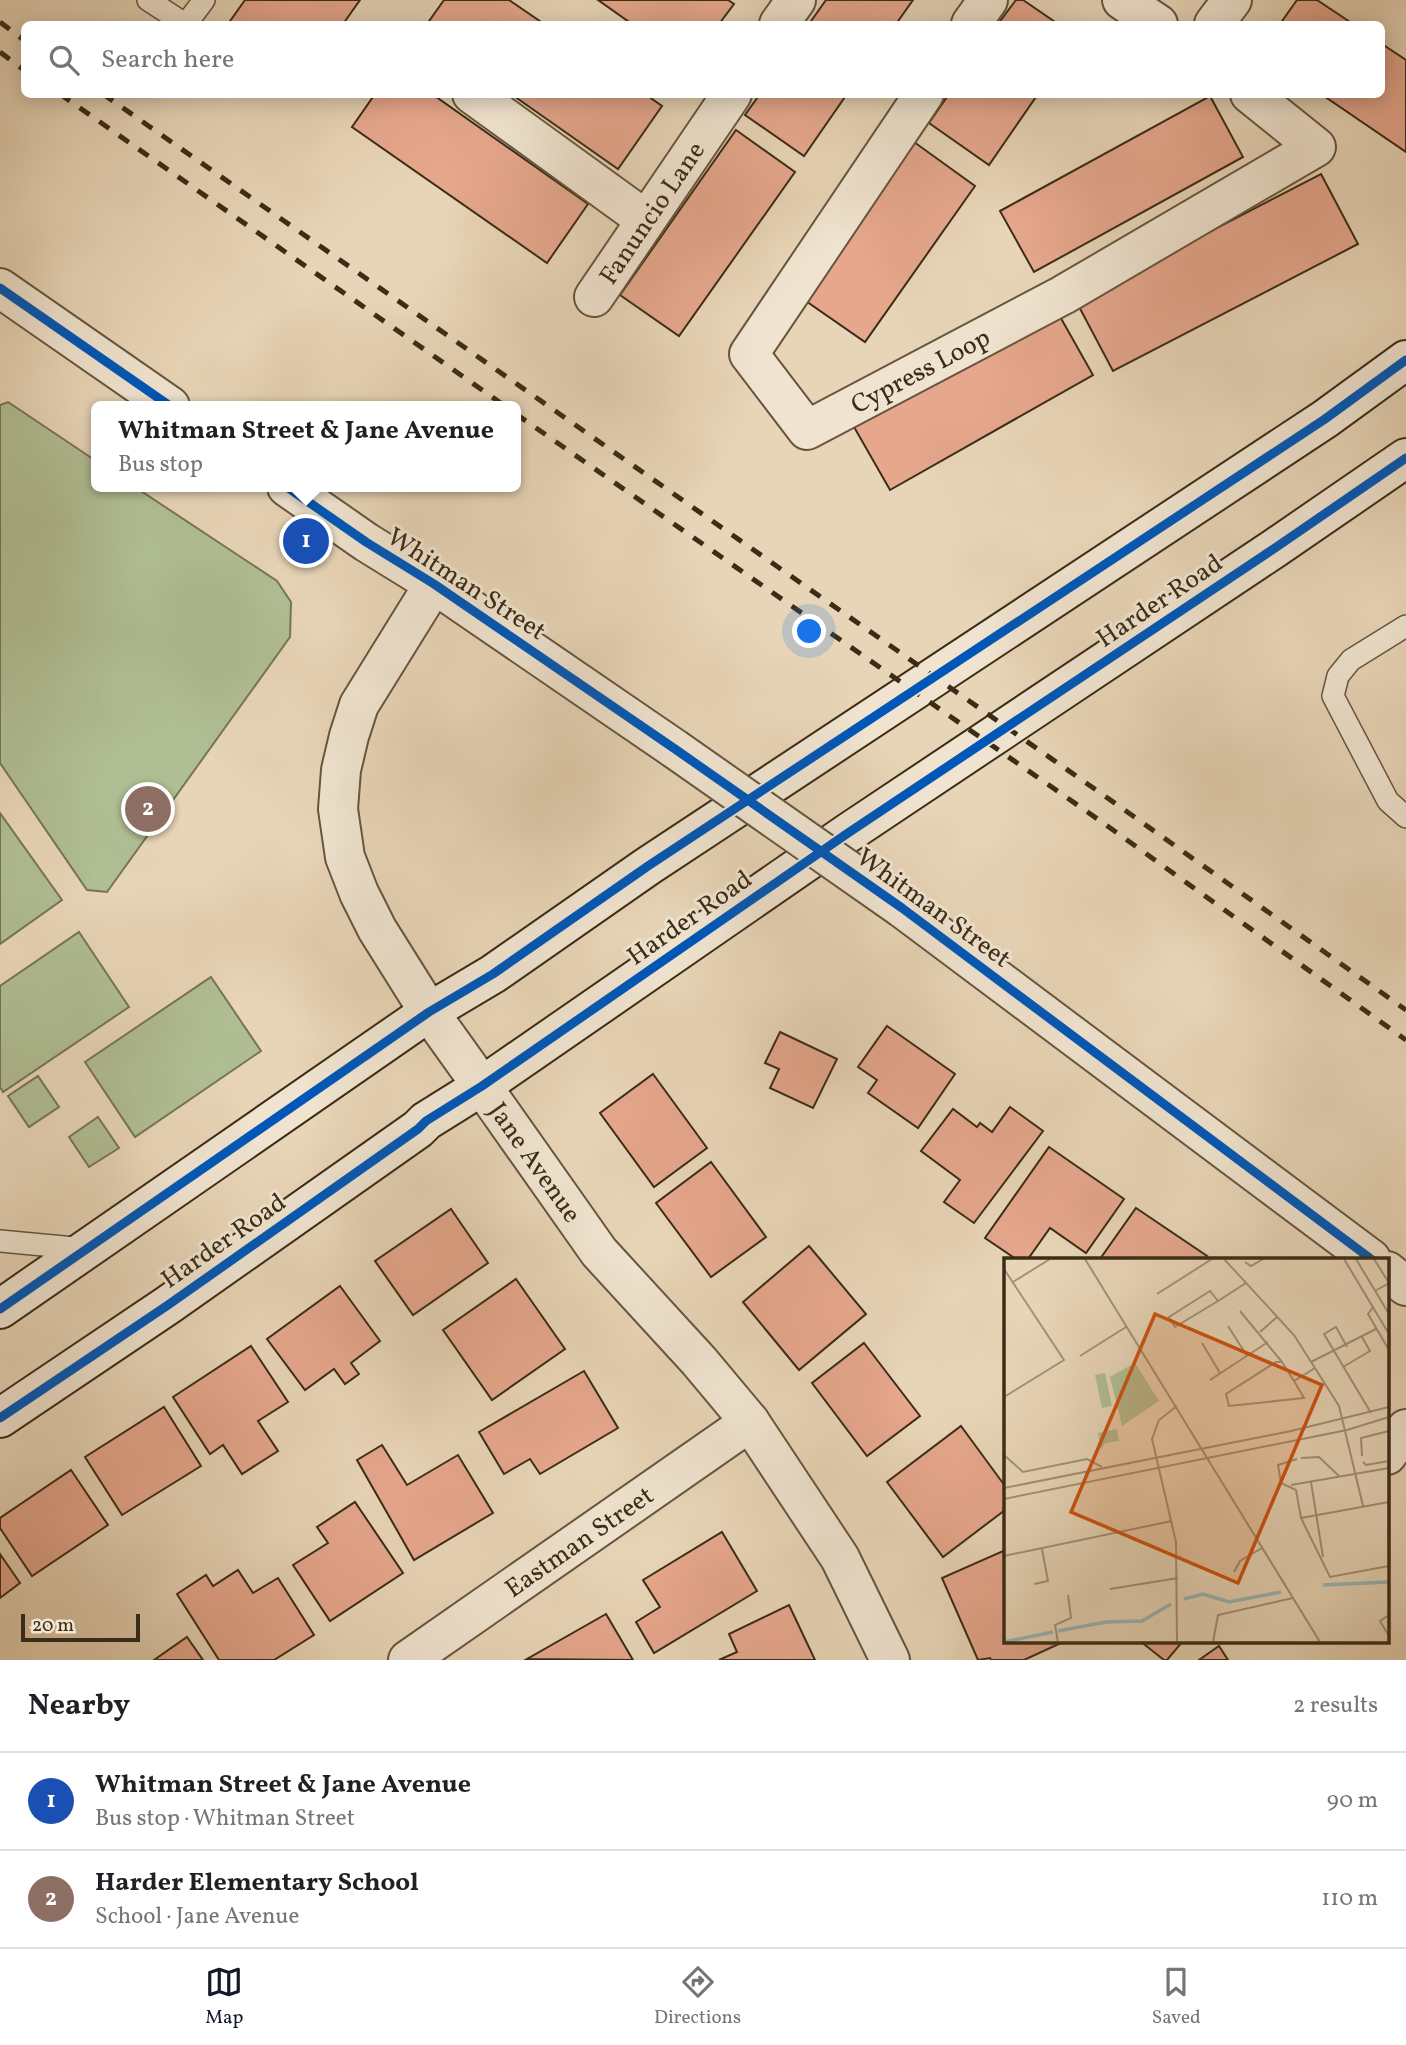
<!DOCTYPE html>
<meta charset="utf-8">
<style>
body{margin:0;font-family:Vollkorn,serif;background:#f2f2f2;color:#202124}
.scale{position:absolute;left:21px;bottom:18px;width:119px;box-sizing:border-box;padding-left:7px;border:4px solid #3b2c17;border-top:0;font-size:19px;line-height:24px;white-space:nowrap;color:#3b2c17;-webkit-text-stroke:5px #f0e4d0;paint-order:stroke}
.you{position:absolute;left:810px;top:632px;width:24px;height:24px;margin:-18px;border:5px solid #fff;border-radius:50%;background:#1a73e8;box-shadow:0 0 0 10px #1a73e833}
.badge{display:grid;place-items:center;width:46px;height:46px;border-radius:50%;background:#111827;color:#fff;font-size:23px;font-weight:700}
.pin{position:absolute;translate:-50% -50%;border:4px solid #fff;box-shadow:0 2px 7px #0006}
.popup{position:absolute;left:91px;top:401px;width:430px;height:91px;box-sizing:border-box;display:grid;place-content:center;border-radius:10px;background:#fff;filter:drop-shadow(0 2px 5px #0005);font-size:23px;white-space:nowrap;color:#757577}
.popup b{font-size:26px;color:#202124}
.popup::after{content:'';position:absolute;left:50%;top:100%;margin-left:-14px;border:14px solid transparent;border-top-color:#fff}
.list{margin:0;padding:0;list-style:none}
h2{display:flex;justify-content:space-between;align-items:center;height:91px;margin:0;padding:0 28px;font-size:30px}
h2 small{font-size:23px;font-weight:400;color:#757577}
.list li{display:grid;grid-template-columns:46px 1fr auto;gap:21px;align-items:center;box-sizing:border-box;height:98px;padding:0 28px;border-top:2px solid #e0e0e0}
.list b{display:block;font-size:26px;white-space:nowrap}
.list p{margin:0;font-size:23px;white-space:nowrap;color:#757577}
.list em{font-size:23px;font-style:normal;color:#757577}
.icon{flex:none;width:38px;height:38px;fill:none;stroke:currentColor;stroke-width:2;stroke-linecap:round;stroke-linejoin:round}
.map{position:relative;flex:none;width:1406px;height:1660px;overflow:hidden}
.search{position:absolute;background:#fff;box-shadow:0 4px 18px #0003;left:21px;right:21px;top:21px;height:77px;display:flex;align-items:center;gap:18px;box-sizing:border-box;padding:0 24px;border-radius:10px;color:#757577;font-size:26px}
.sheet{height:287px;background:#fff}
nav{display:flex;justify-content:space-around;align-items:center;box-sizing:border-box;height:98px;border-top:2px solid #e0e0e0;background:#fff;font-size:19px;color:#757577}
nav a{display:grid;justify-items:center;gap:4px}
nav .on{color:#111827}
.map>svg:first-child{display:block}
</style>
<div class="map">
<svg width="1406" height="1660" viewBox="0 0 1406 1660">
<rect width="100%" height="100%" fill="#e8d5b7"/>
<filter id="stains"><feTurbulence type="fractalNoise" baseFrequency=".00286" numOctaves="4"/><feColorMatrix values="0 0 0 0 .2 0 0 0 0 .09 0 0 0 0 .02 0 0 0 .5 -.17"/></filter>
<radialGradient id="worn" r=".72"><stop offset=".6" stop-color="#630" stop-opacity="0"/><stop offset="1" stop-color="#630" stop-opacity=".3"/></radialGradient>
<!-- green -->
<g fill="#b0be93" stroke="#767555" stroke-width="2">
<polygon points="8,402 96,461 96,487 135,487 277,581 291,602 290,637 107,892 87,890 0,763 0,405"/>
<polygon points="0,813 62,900 0,944"/>
<polygon points="79,932 129,1007 3,1092 0,1087 0,986"/>
<polygon points="211,977 261,1051 135,1137 85,1062"/>
<polygon points="38,1076 59,1107 29,1127 8,1096"/>
<polygon points="98,1117 119,1148 89,1167 69,1137"/>
</g>
<!-- building -->
<g fill="#e6a78d" stroke="#3b2c17" stroke-width="2">
<polygon points="245,0 360,0 343,24 228,24"/>
<polygon points="444,0 509,0 544,24 427,24"/>
<polygon points="598,0 728,0 734,4 719,24 632,24"/>
<polygon points="826,0 913,0 896,24 809,24"/>
<polygon points="1016,0 1023,0 1058,24 998,24"/>
<polygon points="1297,0 1317,0 1353,24 1280,24"/>
<polygon points="1382,44 1406,60 1406,152 1321,94 1382,94"/>
<polygon points="375,94 432,94 588,204 547,263 352,127"/>
<polygon points="511,94 645,94 662,106 618,169"/>
<polygon points="760,94 847,94 804,156 745,115"/>
<polygon points="949,94 1038,94 989,165 929,123"/>
<polygon points="1210,96 1243,157 1034,272 1000,211"/>
<polygon points="736,130 795,172 679,336 620,295"/>
<polygon points="914,142 975,186 865,342 803,299"/>
<polygon points="1321,174 1358,244 1113,371 1076,301"/>
<polygon points="1058,313 1093,375 890,490 854,427"/>
<polygon points="887,1026 955,1074 918,1128 868,1093 877,1080 858,1067"/>
<polygon points="780,1032 837,1059 813,1108 770,1088 779,1069 765,1063"/>
<polygon points="653,1074 707,1148 654,1187 600,1113"/>
<polygon points="1010,1107 1043,1131 974,1223 944,1202 960,1180 921,1151 953,1109 977,1127 980,1123 992,1132"/>
<polygon points="1049,1147 1124,1199 1086,1253 1050,1228 1028,1259 1016,1259 985,1238"/>
<polygon points="711,1162 766,1237 711,1277 656,1203"/>
<polygon points="1136,1208 1207,1256 1204,1259 1100,1259"/>
<polygon points="451,1209 488,1263 413,1315 375,1261"/>
<polygon points="809,1246 866,1314 799,1370 743,1302"/>
<polygon points="516,1279 565,1349 492,1400 443,1330"/>
<polygon points="340,1286 380,1341 351,1363 359,1374 345,1384 334,1369 305,1390 267,1339"/>
<polygon points="864,1343 920,1416 867,1456 812,1383"/>
<polygon points="251,1346 288,1402 258,1421 278,1451 242,1474 223,1445 210,1454 173,1397"/>
<polygon points="584,1371 618,1428 540,1474 530,1459 504,1474 479,1432"/>
<polygon points="164,1407 201,1466 122,1515 85,1457"/>
<polygon points="961,1426 1005,1486 1005,1510 943,1557 887,1482"/>
<polygon points="382,1445 407,1485 458,1455 493,1513 414,1560 357,1460"/>
<polygon points="71,1470 108,1525 32,1576 0,1528 0,1518"/>
<polygon points="355,1502 403,1573 330,1621 293,1565 328,1543 317,1527"/>
<polygon points="722,1532 757,1591 654,1653 636,1622 660,1607 643,1580"/>
<polygon points="1003,1551 1005,1557 1005,1641 1060,1641 1061,1643 1024,1660 991,1660 990,1658 978,1660 942,1578"/>
<polygon points="0,1554 20,1583 0,1598"/>
<polygon points="238,1570 253,1593 278,1578 314,1635 274,1660 219,1660 177,1594 206,1575 213,1586"/>
<polygon points="789,1605 815,1660 719,1660 737,1652 729,1634"/>
<polygon points="606,1614 633,1660 527,1659"/>
<polygon points="187,1637 203,1660 154,1660"/>
<polygon points="1140,1641 1183,1641 1167,1660 1164,1660"/>
<polygon points="1219,1646 1228,1660 1199,1660"/>
</g>
<g fill="none" stroke-linecap="round" stroke-linejoin="round">
<defs>
<g id="service">
<polyline points="148,0 185,24"/>
<polyline points="186,24 204,0"/>
<polyline points="1406,626 1351,660 1338,676 1333,696 1388,801 1406,817"/>
<polyline points="0,1241 85,1249"/>
</g>
<g id="minor">
<polyline points="1122,0 1158,24"/>
<polyline points="779,24 796,0"/>
<polyline points="971,24 988,0"/>
<polyline points="1214,24 1232,0"/>
<polyline points="472,94 646,220"/>
<path id="s1" d="M924,94L749,354L807,430L1063,295L1316,147L1250,94"/>
<path id="s2" d="M594,297L732,94"/>
<path id="s3" d="M482,1086L599,1252L699,1361L750,1422L840,1558L890,1660"/>
<polyline points="1387,1455 1406,1429"/>
<path id="s4" d="M408,1660L750,1422"/>
</g>
<g id="tertiary">
<polyline points="0,288 170,406"/>
<polyline points="287,487 366,542 434,584 675,749"/>
<polyline points="434,584 359,705 349,736 341,770 338,809 345,857 359,893 377,929 429,1012 482,1086"/>
<polyline points="902,908 1371,1259"/>
<polyline points="1387,1271 1406,1286"/>
</g>
<g id="secondary">
<polyline points="0,1309 429,1012 493,974 648,866 1325,419 1406,360"/>
<polyline points="0,1418 168,1305 418,1129 426,1121 482,1086 848,833 1275,548 1406,458"/>
</g>
</defs>
<!-- service casing -->
<use href="#service" stroke="#66563f" stroke-width="24"/>
<!-- minor casing -->
<use href="#minor" stroke="#66563f" stroke-width="42"/>
<!-- tertiary casing -->
<use href="#tertiary" stroke="#66563f" stroke-width="42"/>
<!-- secondary casing -->
<use href="#secondary" stroke="#3b2c17" stroke-width="42"/>
<!-- service -->
<use href="#service" stroke="#f0e4d0" stroke-width="21"/>
<!-- minor -->
<use href="#minor" stroke="#f0e4d0" stroke-width="38"/>
<!-- tertiary -->
<use href="#tertiary" stroke="#f0e4d0" stroke-width="38"/>
<!-- secondary -->
<use href="#secondary" stroke="#f0e4d0" stroke-width="38"/>
<!-- rail -->
<g stroke="#3b2c17" stroke-width="5" stroke-dasharray="12 12" stroke-linecap="butt">
<polyline points="0,22 24,40"/>
<polyline points="0,52 24,70"/>
<polyline points="60,94 505,406"/>
<polyline points="103,94 1119,806 1406,1010"/>
<polyline points="516,414 1099,820 1406,1040"/>
</g>
<defs>
<polyline id="tertiary-bridge" points="675,749 902,908"/>
</defs>
<!-- tertiary-bridge casing -->
<use href="#tertiary-bridge" stroke="#66563f" stroke-width="42" stroke-linecap="butt"/>
<!-- tertiary-bridge -->
<use href="#tertiary-bridge" stroke="#f0e4d0" stroke-width="38"/>
<defs>
<g id="cycleway">
<polyline points="0,288 170,406"/>
<polyline points="287,487 366,542 434,584 675,749 902,908 1371,1259"/>
<polyline points="0,1309 429,1012 493,974 648,866 1325,419 1406,360"/>
<polyline points="0,1418 168,1305 418,1129 426,1121 482,1086 848,833 1275,548 1406,458"/>
</g>
</defs>
<!-- cycleway casing -->
<use href="#cycleway" stroke="#f0e4d0" stroke-width="13"/>
<!-- cycleway -->
<use href="#cycleway" stroke="#0057b8" stroke-width="9"/>
</g>
<g text-anchor="middle" stroke-width="6" stroke-linejoin="round" paint-order="stroke">
<!-- street labels -->
<g font-size="26" fill="#3b2c17" stroke="#f0e4d0">
<text dy="9" stroke="none"><textPath href="#s2" startOffset="102">Fanuncio Lane</textPath></text>
<text dy="9" stroke="none"><textPath href="#s1" startOffset="537">Cypress Loop</textPath></text>
<text transform="translate(467 583) rotate(33)" y="9">Whitman Street</text>
<text transform="translate(1159 600) rotate(-34)" y="9">Harder Road</text>
<text transform="translate(934 907) rotate(36)" y="9">Whitman Street</text>
<text transform="translate(689 917) rotate(-35)" y="9">Harder Road</text>
<text dy="9" stroke="none"><textPath href="#s3" startOffset="93">Jane Avenue</textPath></text>
<text transform="translate(223 1240) rotate(-35)" y="9">Harder Road</text>
<text dy="9" stroke="none"><textPath href="#s4" startOffset="208">Eastman Street</textPath></text>
</g>
</g>
<!-- overview -->
<g transform="translate(1004 1258)">
<rect width="385" height="385" fill="#e8d5b7"/>
<path d="M131,105L155,143L118,168L106,119ZM101,115L108,148L98,150L91,117ZM113,171L115,183L101,185L97,192L94,175Z" fill="#b0be93"/>
<path fill="none" stroke="#99b7b6" stroke-width="3.5" d="M319,327L385,324M180,341L199,336L225,344L277,334M54,373L102,364L138,363L167,346M0,384L49,374"/>
<path fill="none" stroke="#a39177" stroke-width="2" d="M81,1L316,384M220,1L290,77L335,148L359,248M340,1L385,76M352,1L385,56M370,1L385,25L371,33M241,4L247,8L259,1M0,11L60,102L0,139M9,24L46,1M153,36L208,1M214,43L206,33L165,59L171,69L214,43L242,25M369,49L364,56L385,92M236,53L278,104M224,68L243,98M256,74L273,59M198,85L216,115M343,89L332,69L320,76L367,155M76,98L122,69M307,104L372,71M339,109L366,93L358,79M206,122L264,84M290,123L300,140L225,148L222,136L272,104H278L290,123L311,110M173,148L155,162L148,181L172,284L173,384M0,197L19,214L83,201L98,209M358,198L357,180L385,173M297,200L315,199L336,219M293,201L274,207L277,225L292,232L297,260M359,204L362,207L385,203M307,224L319,299M287,227L385,210M0,230L287,173L385,149M0,241L343,172L385,159M385,244L297,260L326,319L385,308M0,298L168,263M230,314L236,303L258,290M30,326L44,323L38,291M106,331L174,320M385,357L376,363L385,378M54,384L51,367L67,360L64,337M209,384L214,357L289,340"/>
<path fill="#ce520e" fill-opacity="0.15" stroke="#ce520e" stroke-width="3.5" d="M151,56L318,127L234,325L67,254Z"/>
<rect width="385" height="385" fill="none" stroke="#3b2c17" stroke-width="3.5"/>
</g>
<rect width="100%" height="100%" filter="url(#stains)"/>
<rect width="100%" height="100%" fill="url(#worn)"/>
</svg>
<div class="scale">20 m</div>
<div class="you"></div>
<div class="pin badge" style="left:306px;top:541px;background:#1a4fb4">1</div>
<div class="popup"><b>Whitman Street &amp; Jane Avenue</b>Bus stop</div>
<div class="pin badge" style="left:148px;top:809px;background:#8d6e63">2</div>
<div class="search"><svg class="icon" aria-label="search" viewBox="0 0 24 24"><circle cx="10" cy="10" r="6"/><path d="M15 15l6 6"/></svg>Search here</div>
</div>
<section class="sheet">
<h2>Nearby<small>2 results</small></h2>
<ul class="list">
<li><span class="badge" style="background:#1a4fb4">1</span><div><b>Whitman Street &amp; Jane Avenue</b><p>Bus stop · Whitman Street</p></div><em>90 m</em></li>
<li><span class="badge" style="background:#8d6e63">2</span><div><b>Harder Elementary School</b><p>School · Jane Avenue</p></div><em>110 m</em></li>
</ul>
</section>
<nav>
<a class="on"><svg class="icon" aria-label="map" viewBox="0 0 24 24"><path d="M3 6l6-2 6 2 6-2v14l-6 2-6-2-6 2zM9 4v14M15 6v14"/></svg>Map</a>
<a><svg class="icon" aria-label="directions" viewBox="0 0 24 24"><path d="M12 3l9 9-9 9-9-9zM9 14v-3h6M13 9l2 2-2 2"/></svg>Directions</a>
<a><svg class="icon" aria-label="saved" viewBox="0 0 24 24"><path d="M7 4h10v16l-5-4-5 4z"/></svg>Saved</a>
</nav>
